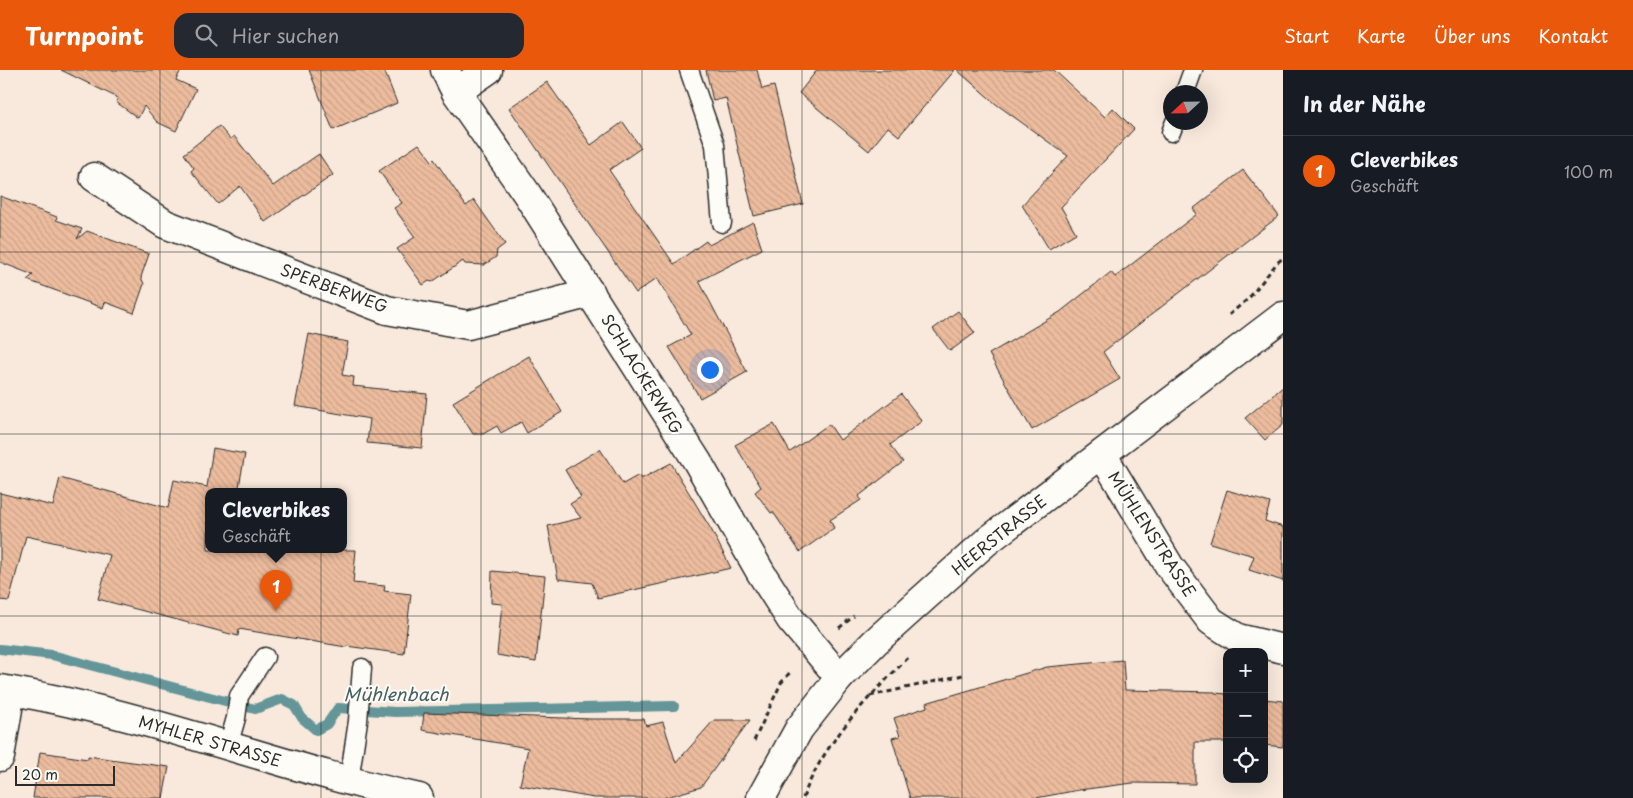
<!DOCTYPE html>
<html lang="de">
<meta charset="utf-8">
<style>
body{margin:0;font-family:"Playpen Sans",sans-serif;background:#242831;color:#f1f3f6}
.controls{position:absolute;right:15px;bottom:15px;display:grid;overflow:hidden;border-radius:10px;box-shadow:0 5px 20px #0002}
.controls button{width:45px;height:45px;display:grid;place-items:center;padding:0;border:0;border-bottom:1px solid #363941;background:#171b24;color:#f1f3f6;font:25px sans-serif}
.compass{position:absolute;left:1163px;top:15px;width:45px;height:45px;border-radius:50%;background:#171b24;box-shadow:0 5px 20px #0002;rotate:248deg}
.scale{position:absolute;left:15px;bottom:12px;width:100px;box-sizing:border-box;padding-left:5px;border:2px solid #2b2b2b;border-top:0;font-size:14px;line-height:18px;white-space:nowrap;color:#2b2b2b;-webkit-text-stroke:4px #fdfcf7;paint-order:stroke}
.you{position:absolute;left:709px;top:299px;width:18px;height:18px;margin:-12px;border:4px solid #fff;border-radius:50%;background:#1a73e8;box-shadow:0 0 0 8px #1a73e833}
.badge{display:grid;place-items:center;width:32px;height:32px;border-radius:50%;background:#ea580c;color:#fff;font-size:16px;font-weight:700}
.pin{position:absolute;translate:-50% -41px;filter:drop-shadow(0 1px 2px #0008)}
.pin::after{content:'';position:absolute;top:26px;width:18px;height:15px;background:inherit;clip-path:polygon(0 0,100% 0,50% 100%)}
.popup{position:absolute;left:205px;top:418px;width:142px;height:65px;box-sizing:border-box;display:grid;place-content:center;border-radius:10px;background:#171b24;filter:drop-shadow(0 1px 4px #0005);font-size:16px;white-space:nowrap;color:#9ea1a6}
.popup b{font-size:19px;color:#f1f3f6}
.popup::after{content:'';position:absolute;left:50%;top:100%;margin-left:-10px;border:10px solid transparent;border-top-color:#171b24}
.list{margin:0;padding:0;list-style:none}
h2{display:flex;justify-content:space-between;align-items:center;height:65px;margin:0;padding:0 20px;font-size:21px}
h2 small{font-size:16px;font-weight:400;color:#9ea1a6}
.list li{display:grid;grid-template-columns:32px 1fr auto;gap:15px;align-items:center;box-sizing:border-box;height:70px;padding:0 20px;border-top:1px solid #363941}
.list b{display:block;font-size:19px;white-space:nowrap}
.list p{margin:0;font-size:16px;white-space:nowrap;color:#9ea1a6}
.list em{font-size:16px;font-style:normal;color:#9ea1a6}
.icon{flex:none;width:28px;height:28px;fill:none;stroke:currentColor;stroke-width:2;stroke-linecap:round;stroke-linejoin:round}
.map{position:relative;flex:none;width:1283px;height:728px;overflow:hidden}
header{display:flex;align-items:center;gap:30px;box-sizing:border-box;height:70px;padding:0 25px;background:#ea580c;color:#fff}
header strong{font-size:24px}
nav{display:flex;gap:28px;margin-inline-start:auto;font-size:18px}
.search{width:350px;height:45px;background:#242831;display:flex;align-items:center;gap:12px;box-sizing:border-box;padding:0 18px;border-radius:15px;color:#9ea1a6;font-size:19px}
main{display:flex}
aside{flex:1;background:#171b24}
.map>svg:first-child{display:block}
</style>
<header>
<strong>Turnpoint</strong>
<div class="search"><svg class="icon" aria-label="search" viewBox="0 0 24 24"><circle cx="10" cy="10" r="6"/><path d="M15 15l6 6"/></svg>Hier suchen</div>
<nav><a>Start</a><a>Karte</a><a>Über uns</a><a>Kontakt</a></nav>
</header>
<main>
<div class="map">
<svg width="1283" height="728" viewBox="0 0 1283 728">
<defs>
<pattern id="building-back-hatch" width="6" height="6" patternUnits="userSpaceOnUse" patternTransform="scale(1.25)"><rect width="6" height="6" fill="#edbc9e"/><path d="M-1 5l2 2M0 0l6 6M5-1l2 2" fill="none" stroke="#cba288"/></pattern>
</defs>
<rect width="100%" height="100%" fill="#f8e9dc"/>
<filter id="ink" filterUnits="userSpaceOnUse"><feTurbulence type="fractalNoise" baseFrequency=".02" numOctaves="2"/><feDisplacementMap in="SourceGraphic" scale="10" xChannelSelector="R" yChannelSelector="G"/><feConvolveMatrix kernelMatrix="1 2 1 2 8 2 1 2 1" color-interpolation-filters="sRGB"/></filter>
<g filter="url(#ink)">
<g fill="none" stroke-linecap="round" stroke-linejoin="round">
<!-- stream -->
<polyline stroke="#649599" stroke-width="10" points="0,579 52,585 255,639 282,629 294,635 302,648 316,660 327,654 338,638 395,642 674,636"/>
</g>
<!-- building -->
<g fill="url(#building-back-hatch)" stroke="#2b2b2b">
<polygon points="61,0 181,0 176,10 196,19 176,61 157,52 144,36 138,48 116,32 118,28"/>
<polygon points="309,0 384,0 397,33 333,60"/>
<polygon points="706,0 757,0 762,19 774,16 803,134 754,146 726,28 713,31"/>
<polygon points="817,0 955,0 899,66 888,57 869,81 799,23"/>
<polygon points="957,0 1054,0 1105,47 1113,38 1134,59 1061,137 1076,163 1049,179 1022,135 1068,86 996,34"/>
<polygon points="547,12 591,75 623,52 641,78 609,100 674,194 706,171 709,175 753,152 762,179 699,211 747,302 700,328 669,277 691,265 657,208 636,223 509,38"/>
<polygon points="219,56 230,69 234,66 273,116 319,84 333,105 265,152 240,116 218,134 191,101 194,98 184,84"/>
<polygon points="419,74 432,91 434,89 466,136 474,130 505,174 497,180 496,187 484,195 465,194 463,191 432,212 429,211 423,215 397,179 415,167 394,138 402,133 379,101"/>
<polygon points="1243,100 1279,146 1103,282 1120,309 1032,360 989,284 1060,242 1111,202 1115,207 1197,144 1193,139"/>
<polygon points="0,126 57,147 56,150 82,159 77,169 87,161 149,184 141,207 144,214 134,243 105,232 103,238 27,210 33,205 0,192"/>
<polygon points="958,241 975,263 950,281 933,259"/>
<polygon points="309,264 348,272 342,305 354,307 353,316 427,324 422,378 367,373 370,349 295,336"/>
<polygon points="529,286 562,342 527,363 521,352 501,363 497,356 483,364 473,364 453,332"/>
<polygon points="1283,317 1283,355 1265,370 1245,348"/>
<polygon points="901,324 922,351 890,375 903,392 859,426 861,430 830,450 834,458 800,482 773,442 771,443 755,422 761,417 735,375 774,354 790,382 829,354 840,370"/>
<polygon points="213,378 245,384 238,422 208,422 208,480 356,480 353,513 385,516 384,521 411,524 404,584 346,576 346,577 239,559 238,566 98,529 110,485 26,466 9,531 0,530 0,423 53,436 60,408 168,438 174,410 207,417"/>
<polygon points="600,379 623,414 639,405 641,409 671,393 712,461 731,498 598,528 592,513 558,509 548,456 581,448 570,434 581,427 565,400"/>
<polygon points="1227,420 1270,433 1265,451 1283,457 1283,511 1249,500 1254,486 1210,473"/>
<polygon points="492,501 545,506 536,592 497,585 502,534 491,533"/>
<polygon points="1123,590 1125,620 1215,622 1215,623 1227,624 1227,672 1195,672 1195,714 1133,713 1079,720 1036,728 910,728 892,668 900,666 894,648 927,637 926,633 1047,597"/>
<polygon points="1264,629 1283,631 1283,677 1264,675"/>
<polygon points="424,643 591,649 644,649 646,656 663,652 676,693 714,650 750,650 701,717 663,728 594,728 520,715 528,678 422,660"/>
<polygon points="40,682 88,689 88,686 169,697 163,728 33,728"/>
</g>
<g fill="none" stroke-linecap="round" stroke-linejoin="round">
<defs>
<g id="lane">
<polyline points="689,0 715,75 722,153"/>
<polyline points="1185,22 1193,0"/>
<polyline points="1171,62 1175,52"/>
<polyline points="228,676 236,648 239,626 265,587"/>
<polyline points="349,711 358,651 362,598"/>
</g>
<g id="street">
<polyline points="445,0 456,22 527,124 697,391 761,503 791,550 829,595 840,607"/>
<polyline points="456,22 488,0"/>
<polyline points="94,107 165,154 387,240 468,255 591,223"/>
<polyline points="1102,384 1170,497 1211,551 1238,568 1283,579"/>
<polyline points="0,687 11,621"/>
</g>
<g id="secondary">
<path d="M0,619C143,642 278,697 419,728"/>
<polyline points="761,728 799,659 840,607 876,571 986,472 1283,246"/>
</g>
</defs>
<!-- lane casing -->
<use href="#lane" stroke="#2b2b2b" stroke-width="21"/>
<!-- street casing -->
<use href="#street" stroke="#2b2b2b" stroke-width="31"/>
<!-- secondary casing -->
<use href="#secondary" stroke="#2b2b2b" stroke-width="31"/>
<!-- path -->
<g stroke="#2b2b2b" stroke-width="3" stroke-dasharray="5 4" stroke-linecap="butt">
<polyline points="1229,245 1249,228 1277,193 1283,188"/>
<polyline points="839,558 854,546"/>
<polyline points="870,626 963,605"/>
<polyline points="754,671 781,613 792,600"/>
<path d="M803,728C822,674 870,625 910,586"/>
</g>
<!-- lane -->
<use href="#lane" stroke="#fdfcf7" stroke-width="18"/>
<!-- street -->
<use href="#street" stroke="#fdfcf7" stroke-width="28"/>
<!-- secondary -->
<use href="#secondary" stroke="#fdfcf7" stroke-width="28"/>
</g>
</g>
<!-- grid -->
<path fill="none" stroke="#2b2b2b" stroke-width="1" stroke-opacity="0.55" d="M160,0V728M321,0V728M481,0V728M642,0V728M802,0V728M962,0V728M1123,0V728M0,182H1283M0,364H1283M0,546H1283"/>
<g text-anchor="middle" stroke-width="4" stroke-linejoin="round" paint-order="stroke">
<!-- street labels -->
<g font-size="16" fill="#2b2b2b" stroke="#fdfcf7">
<text transform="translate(334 218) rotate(20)" y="6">SPERBERWEG</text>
<text transform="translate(642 304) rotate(58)" y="6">SCHLACKERWEG</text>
<text transform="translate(1152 464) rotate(57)" y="6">MÜHLENSTRASSE</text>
<text transform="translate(999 465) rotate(-39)" y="6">HEERSTRASSE</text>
<text transform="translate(210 671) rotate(16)" y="6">MYHLER STRASSE</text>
</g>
<!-- water labels -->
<g font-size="18" font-style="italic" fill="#486062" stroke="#fdfcf7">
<text x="396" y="631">Mühlenbach</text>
</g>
</g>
</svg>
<div class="controls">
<button>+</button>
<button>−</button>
<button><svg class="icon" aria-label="locate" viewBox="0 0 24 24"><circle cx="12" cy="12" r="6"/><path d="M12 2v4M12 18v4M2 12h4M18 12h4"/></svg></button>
</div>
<svg class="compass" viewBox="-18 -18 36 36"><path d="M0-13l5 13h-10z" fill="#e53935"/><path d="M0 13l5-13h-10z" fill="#9ea1a6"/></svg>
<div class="scale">20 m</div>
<div class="you"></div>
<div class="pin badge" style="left:276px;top:541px">1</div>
<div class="popup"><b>Cleverbikes</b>Geschäft</div>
</div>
<aside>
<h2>In der Nähe<small></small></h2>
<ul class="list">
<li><span class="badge">1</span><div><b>Cleverbikes</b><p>Geschäft</p></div><em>100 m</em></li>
</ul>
</aside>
</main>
